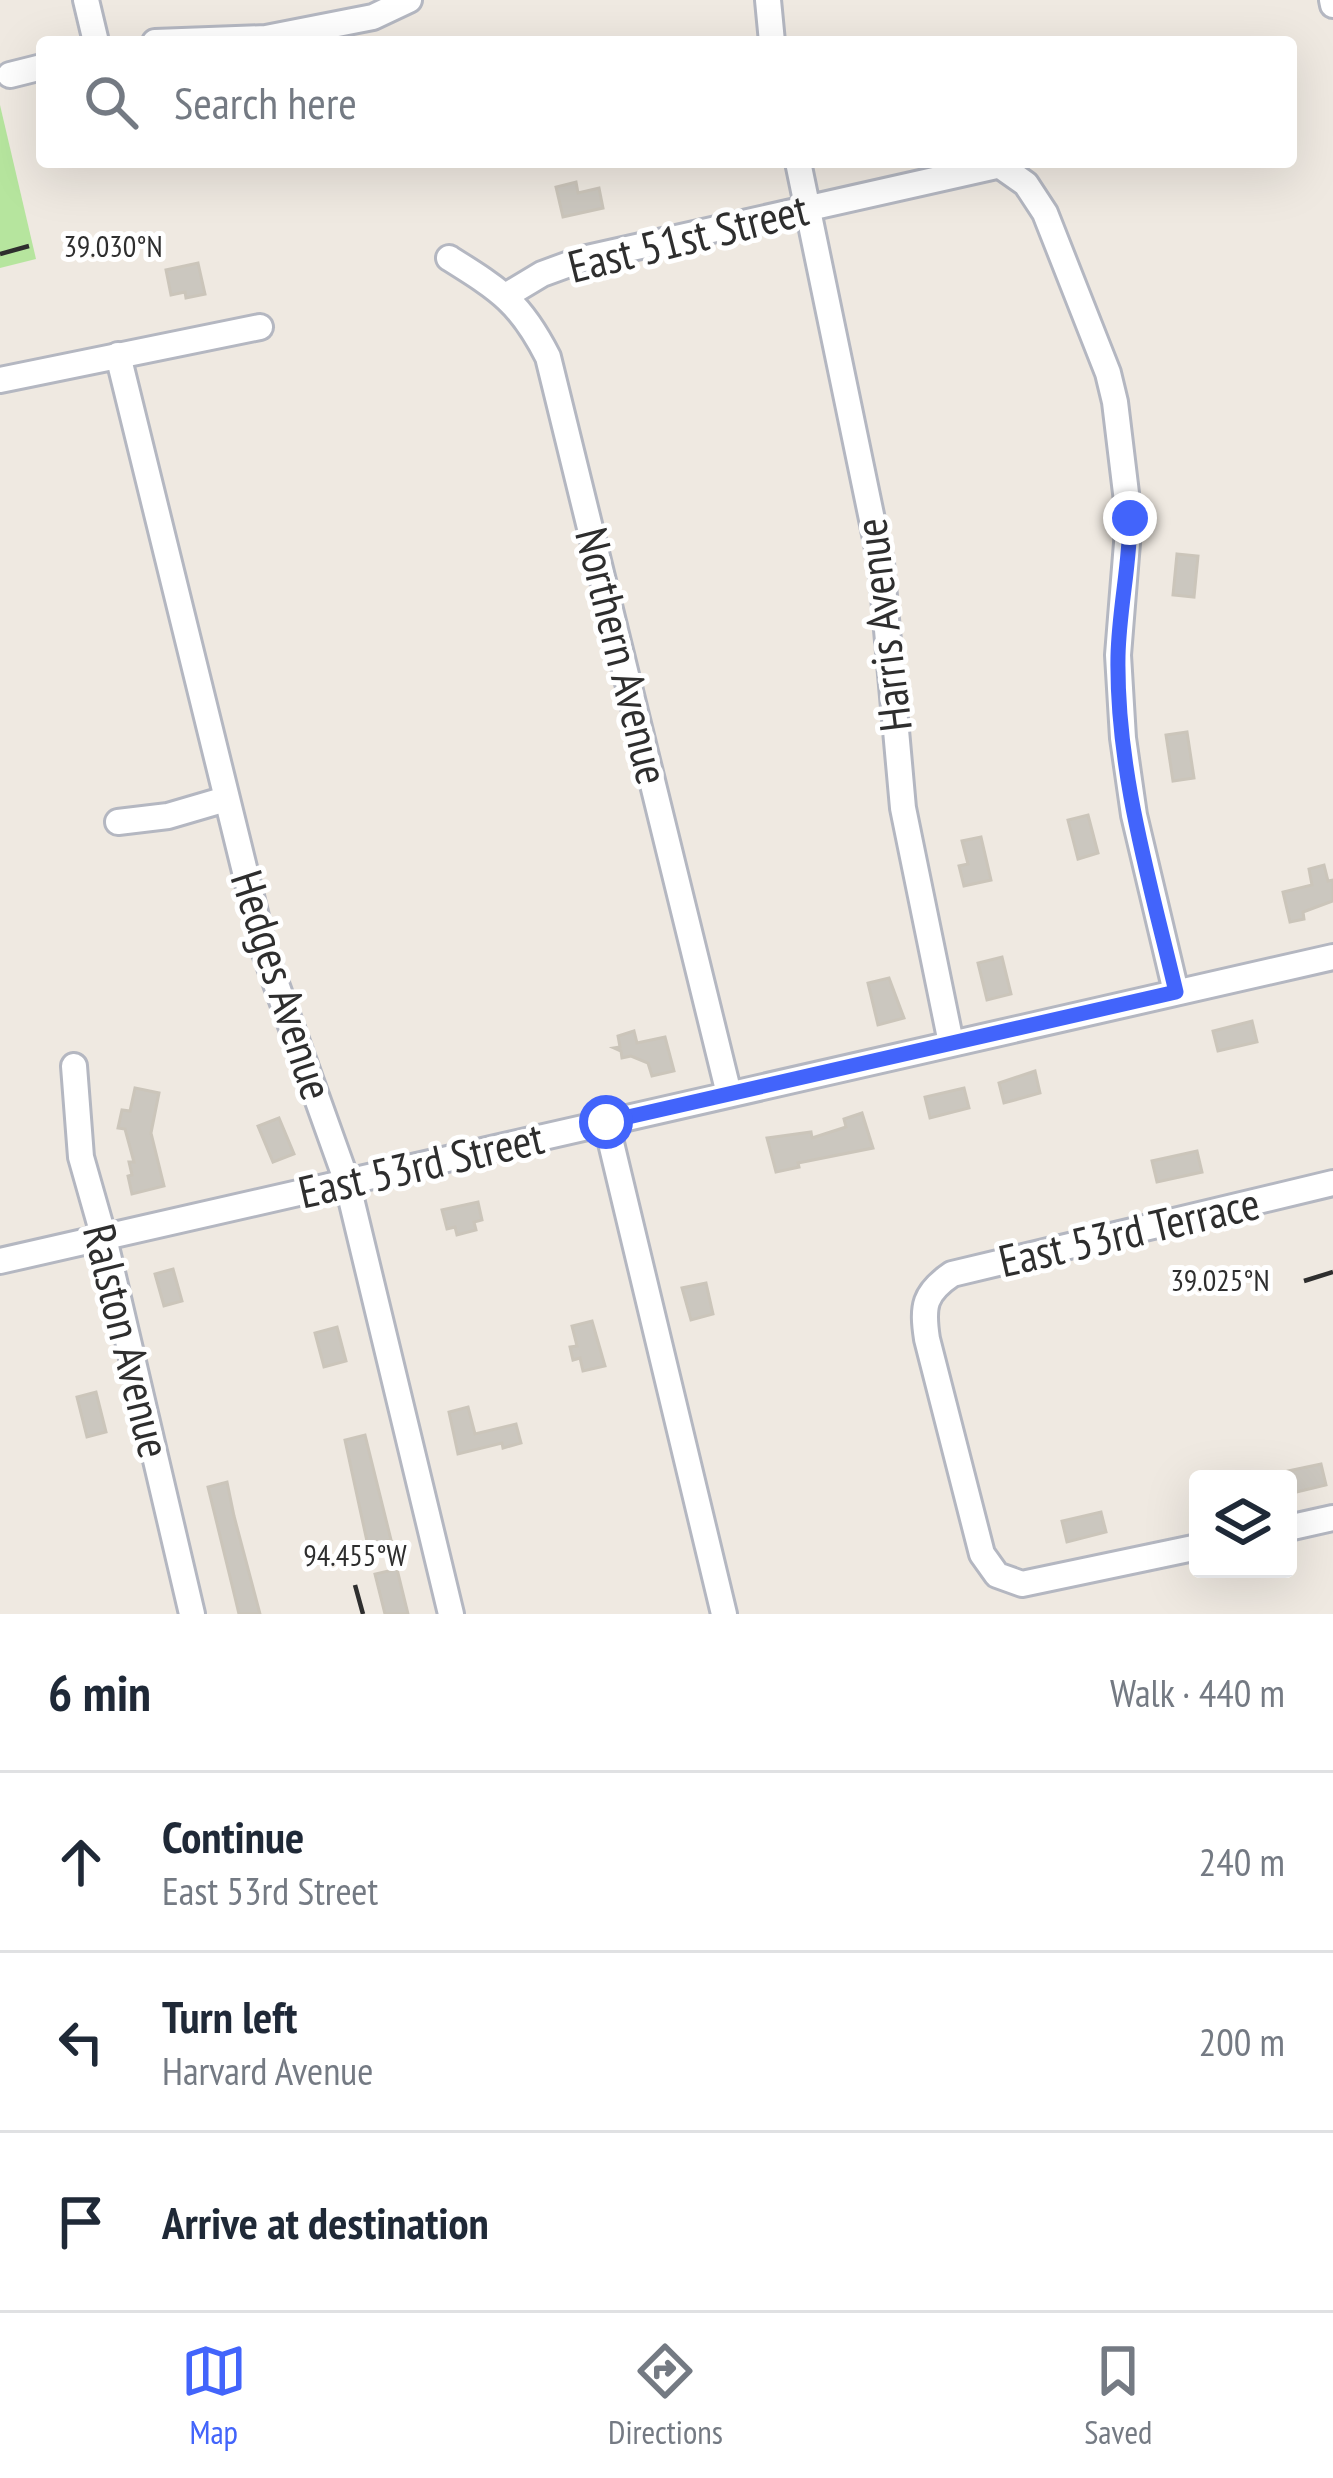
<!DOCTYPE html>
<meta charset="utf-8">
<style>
body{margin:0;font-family:"PT Sans Narrow",sans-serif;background:#f6f6f7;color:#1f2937}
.controls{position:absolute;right:36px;bottom:36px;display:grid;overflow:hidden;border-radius:12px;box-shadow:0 12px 48px #0002}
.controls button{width:108px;height:108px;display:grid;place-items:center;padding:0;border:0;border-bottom:3px solid #e0e1e3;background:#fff;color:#1f2937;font:60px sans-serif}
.stop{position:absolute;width:36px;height:36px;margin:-27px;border:9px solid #4264fb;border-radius:50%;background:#fff}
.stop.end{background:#4264fb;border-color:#fff;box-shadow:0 3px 12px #0008}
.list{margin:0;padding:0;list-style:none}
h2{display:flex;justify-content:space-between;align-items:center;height:156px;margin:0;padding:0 48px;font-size:51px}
h2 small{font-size:39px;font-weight:400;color:#747a83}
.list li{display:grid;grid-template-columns:78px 1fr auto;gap:36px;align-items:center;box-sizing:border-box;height:180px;padding:0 48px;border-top:3px solid #e0e1e3}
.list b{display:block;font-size:45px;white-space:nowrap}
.list p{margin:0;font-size:39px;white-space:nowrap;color:#747a83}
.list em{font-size:39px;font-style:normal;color:#747a83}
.icon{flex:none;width:66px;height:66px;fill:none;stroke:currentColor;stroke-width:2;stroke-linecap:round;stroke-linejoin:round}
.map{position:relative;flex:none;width:1333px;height:1614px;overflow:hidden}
.search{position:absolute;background:#fff;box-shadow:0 12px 48px #0002;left:36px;right:36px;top:36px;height:132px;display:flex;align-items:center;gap:30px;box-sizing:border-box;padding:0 42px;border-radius:12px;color:#747a83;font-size:45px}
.sheet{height:696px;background:#fff}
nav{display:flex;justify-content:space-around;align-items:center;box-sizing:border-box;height:168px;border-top:3px solid #e0e1e3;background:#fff;font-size:33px;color:#747a83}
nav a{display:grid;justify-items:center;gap:6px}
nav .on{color:#4264fb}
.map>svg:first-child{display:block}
</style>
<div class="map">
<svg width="1333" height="1614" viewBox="0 0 1333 1614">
<rect width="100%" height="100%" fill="#efe9e1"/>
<!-- green -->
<polygon fill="#b6e59e" points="0,105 36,259 0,268"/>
<!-- building -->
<g fill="#cbc7bf" stroke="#cbc5ba" stroke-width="3">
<polygon points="576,182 578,193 599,188 603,208 563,217 556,187"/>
<polygon points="198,263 205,294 186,298 185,292 171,295 166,270"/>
<polygon points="1177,554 1198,556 1194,597 1173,595"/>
<polygon points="1187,732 1194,778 1173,781 1166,735"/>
<polygon points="1088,815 1098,853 1078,859 1068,820"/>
<polygon points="981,837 991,880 964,886 959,866 968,864 962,841"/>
<polygon points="1324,865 1328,881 1333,880 1333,901 1303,912 1304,919 1290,922 1283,892 1312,885 1309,869"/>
<polygon points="1002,957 1011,994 987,1000 978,963"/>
<polygon points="889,978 904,1018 878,1025 868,983"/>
<polygon points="1252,1021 1257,1042 1218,1051 1213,1031"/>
<polygon points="634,1031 637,1043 665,1037 674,1071 652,1076 648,1063 631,1056 622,1058 621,1051 614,1048 620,1047 618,1036"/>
<polygon points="1035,1071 1040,1093 1004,1103 999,1083"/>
<polygon points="135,1088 159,1093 151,1133 164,1186 132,1194 128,1176 132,1175 129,1162 134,1162 125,1129 118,1128 122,1110 130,1111"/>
<polygon points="964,1088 969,1108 930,1118 925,1097"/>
<polygon points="862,1113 873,1148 798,1163 799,1167 776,1172 767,1138 811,1132 812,1138 846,1127 844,1119"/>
<polygon points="279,1118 294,1154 273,1162 258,1126"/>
<polygon points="1197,1151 1202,1172 1157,1182 1152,1161"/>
<polygon points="478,1202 482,1220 474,1222 476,1230 457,1235 455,1227 447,1229 442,1210"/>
<polygon points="173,1269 182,1301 164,1306 155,1274"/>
<polygon points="706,1283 713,1314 691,1320 682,1288"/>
<polygon points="592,1321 605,1366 583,1371 580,1358 573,1360 570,1347 577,1346 572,1326"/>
<polygon points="337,1327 346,1361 324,1367 315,1333"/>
<polygon points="96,1392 106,1432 87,1437 77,1397"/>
<polygon points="468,1407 475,1434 516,1424 521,1443 503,1448 502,1443 458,1454 449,1412"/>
<polygon points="365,1435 391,1540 368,1546 345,1440"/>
<polygon points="1321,1464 1326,1485 1288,1494 1288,1471"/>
<polygon points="227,1482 234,1516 260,1614 239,1614 232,1585 208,1487"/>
<polygon points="1101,1512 1106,1532 1067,1542 1062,1521"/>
<polygon points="397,1569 408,1614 385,1614 375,1574"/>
</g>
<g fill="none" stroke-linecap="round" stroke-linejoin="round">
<defs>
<g id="minor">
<polyline points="86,0 96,42"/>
<polyline points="768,0 772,42"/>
<polyline points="1332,0 1333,5"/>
<polyline points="155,42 266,38 373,17 409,0"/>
<polyline points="10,75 42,67"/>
<polyline points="798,162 881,563 903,808 951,1043"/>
<polyline points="999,165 1026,184 1045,213 1108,373 1115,402 1129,518 1118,655 1123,738 1134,815 1176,992"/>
<path d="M449,258C500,290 520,302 548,357L729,1094"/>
<polyline points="507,295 542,274 583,259 1014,162"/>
<polyline points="118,355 265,953 347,1182 451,1614"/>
<polyline points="0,380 260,327"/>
<polyline points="118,822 168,816 226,799"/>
<polyline points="74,1066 81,1157 104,1238 192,1614"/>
<polyline points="606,1122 724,1614"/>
<polyline points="0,1261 1333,957"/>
<polyline points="1288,1528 1333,1518"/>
<path d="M1198,1547L1022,1584L997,1575L982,1554L927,1339C922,1306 924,1293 952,1274L1333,1183"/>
</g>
</defs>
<!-- minor casing -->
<use href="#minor" stroke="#b4b7c1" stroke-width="30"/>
<!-- minor -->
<use href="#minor" stroke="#fff" stroke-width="24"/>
</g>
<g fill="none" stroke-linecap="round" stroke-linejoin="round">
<!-- route -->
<path stroke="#4264fb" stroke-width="15" d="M606,1122L1176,992C1150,882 1116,770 1118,656C1119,609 1130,564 1130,518"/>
</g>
<!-- ticks -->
<path fill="none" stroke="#2e2e2e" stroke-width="4.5" d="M0,254L29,246M1304,1281L1333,1272M355,1585L363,1614"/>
<g text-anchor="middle" stroke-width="10" stroke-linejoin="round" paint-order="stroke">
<!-- street labels -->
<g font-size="45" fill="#2e2e2e" stroke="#fff">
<text transform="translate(688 238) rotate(-14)" y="16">East 51st Street</text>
<text transform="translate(883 625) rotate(-97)" y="16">Harris Avenue</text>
<text transform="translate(622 656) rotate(76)" y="16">Northern Avenue</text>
<text transform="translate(282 985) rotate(72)" y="16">Hedges Avenue</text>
<text transform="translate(421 1165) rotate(-13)" y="16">East 53rd Street</text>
<text transform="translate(1129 1232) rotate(-13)" y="16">East 53rd Terrace</text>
<text transform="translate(127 1341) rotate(76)" y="16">Ralston Avenue</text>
</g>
</g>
<g font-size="30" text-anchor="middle" fill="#2e2e2e" stroke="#fff" stroke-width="10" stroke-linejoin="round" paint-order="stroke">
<text x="113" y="257">39.030°N</text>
<text x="1220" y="1291">39.025°N</text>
<text x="355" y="1566">94.455°W</text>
</g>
</svg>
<div class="controls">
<button><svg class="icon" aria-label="layers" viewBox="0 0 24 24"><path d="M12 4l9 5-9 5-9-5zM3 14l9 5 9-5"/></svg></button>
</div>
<div class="stop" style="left:606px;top:1122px"></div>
<div class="stop end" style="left:1130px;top:518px"></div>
<div class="search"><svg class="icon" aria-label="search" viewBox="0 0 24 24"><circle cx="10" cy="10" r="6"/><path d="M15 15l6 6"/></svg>Search here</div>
</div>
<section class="sheet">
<h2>6 min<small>Walk · 440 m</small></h2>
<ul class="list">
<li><svg class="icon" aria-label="ahead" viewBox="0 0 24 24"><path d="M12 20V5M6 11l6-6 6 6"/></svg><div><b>Continue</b><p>East 53rd Street</p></div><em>240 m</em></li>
<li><svg class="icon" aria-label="left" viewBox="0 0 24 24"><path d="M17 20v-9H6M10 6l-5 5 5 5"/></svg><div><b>Turn left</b><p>Harvard Avenue</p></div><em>200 m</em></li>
<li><svg class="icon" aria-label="arrive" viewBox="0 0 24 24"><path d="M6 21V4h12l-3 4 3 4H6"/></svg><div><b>Arrive at destination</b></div></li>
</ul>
</section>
<nav>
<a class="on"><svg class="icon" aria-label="map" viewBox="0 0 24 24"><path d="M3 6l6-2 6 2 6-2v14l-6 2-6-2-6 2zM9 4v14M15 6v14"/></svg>Map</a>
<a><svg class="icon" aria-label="directions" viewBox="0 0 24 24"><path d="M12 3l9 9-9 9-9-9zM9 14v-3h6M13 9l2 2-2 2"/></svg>Directions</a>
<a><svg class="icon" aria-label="saved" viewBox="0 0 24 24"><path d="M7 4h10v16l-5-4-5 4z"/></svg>Saved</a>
</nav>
